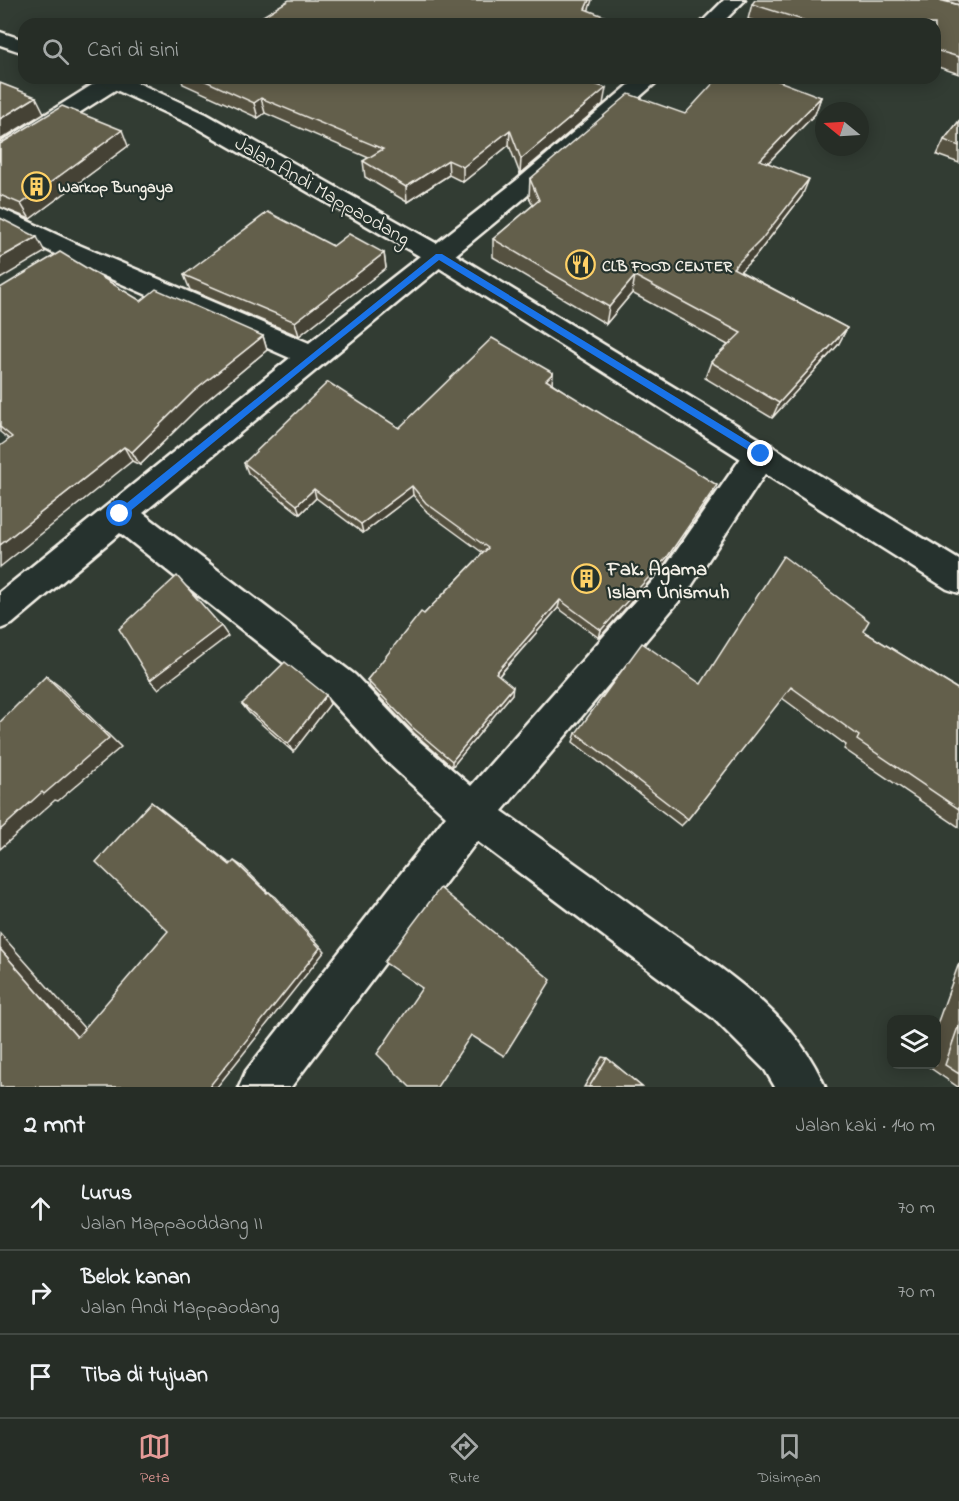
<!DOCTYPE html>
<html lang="id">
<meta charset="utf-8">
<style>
body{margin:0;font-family:"Indie Flower",sans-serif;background:#2e352e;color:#f1f3f6}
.controls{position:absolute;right:18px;bottom:18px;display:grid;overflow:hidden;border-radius:12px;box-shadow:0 3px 15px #0003}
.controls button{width:54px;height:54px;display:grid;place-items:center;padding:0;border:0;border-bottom:2px solid #424943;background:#262d26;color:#f1f3f6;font:30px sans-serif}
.compass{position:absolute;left:815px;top:102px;width:54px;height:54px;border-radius:50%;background:#262d26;box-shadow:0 3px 15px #0003;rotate:288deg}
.stop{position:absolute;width:18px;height:18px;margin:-14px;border:4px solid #1a73e8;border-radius:50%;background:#fff}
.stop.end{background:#1a73e8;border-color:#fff;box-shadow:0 2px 6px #0008}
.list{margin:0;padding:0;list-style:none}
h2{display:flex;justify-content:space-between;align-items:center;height:78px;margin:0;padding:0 24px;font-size:26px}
h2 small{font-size:20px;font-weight:400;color:#a4a8a7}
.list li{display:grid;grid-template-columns:39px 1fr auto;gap:18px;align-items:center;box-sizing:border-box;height:84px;padding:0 24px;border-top:2px solid #424943}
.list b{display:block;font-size:22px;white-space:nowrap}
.list p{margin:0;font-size:20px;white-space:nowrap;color:#a4a8a7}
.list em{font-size:20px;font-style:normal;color:#a4a8a7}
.icon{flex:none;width:33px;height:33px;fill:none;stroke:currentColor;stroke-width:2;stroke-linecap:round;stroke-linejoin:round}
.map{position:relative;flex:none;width:959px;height:1087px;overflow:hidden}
.search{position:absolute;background:#262d26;box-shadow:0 3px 15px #0003;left:18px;right:18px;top:18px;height:66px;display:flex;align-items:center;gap:15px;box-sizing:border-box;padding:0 21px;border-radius:18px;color:#a4a8a7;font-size:22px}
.sheet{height:330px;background:#262d26}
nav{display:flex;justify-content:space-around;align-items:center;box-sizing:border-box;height:84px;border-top:2px solid #424943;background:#262d26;font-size:16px;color:#a4a8a7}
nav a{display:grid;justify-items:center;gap:3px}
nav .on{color:#e69b98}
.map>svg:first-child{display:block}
</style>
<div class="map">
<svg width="959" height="1087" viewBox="0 0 959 1087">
<rect width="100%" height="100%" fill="#323c33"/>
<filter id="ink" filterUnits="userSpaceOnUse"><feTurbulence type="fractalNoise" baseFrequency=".0167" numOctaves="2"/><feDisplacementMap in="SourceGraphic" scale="12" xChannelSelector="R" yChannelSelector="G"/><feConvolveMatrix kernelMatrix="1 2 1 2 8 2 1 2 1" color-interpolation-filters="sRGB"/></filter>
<g filter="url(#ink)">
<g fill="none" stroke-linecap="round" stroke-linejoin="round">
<defs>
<g id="minor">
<polygon points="724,0 745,0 721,24 700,24"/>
<polygon points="103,78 124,78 126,80 123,85 8,158 0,160 0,143"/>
<path d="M637,78H661L534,190L143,513L355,675L412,735L471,786L666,566L750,445L761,442L772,445L776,454L772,463L690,588L502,811C551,846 601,882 650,918C715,965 793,1010 825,1087H775L765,1070L713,1018L477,841L291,1087H239L246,1071L446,816L386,761L329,699L120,533L12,624L0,629V592L290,358L61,257L0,226V208L79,245L309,343L517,180Z"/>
</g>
<g id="tertiary">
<polygon points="0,32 24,40 24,53 0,45"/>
<polygon points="98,78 127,78 206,114 448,250 959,560 959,593 947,589 430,262 190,124 101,83"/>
</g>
</defs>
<!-- minor casing -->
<use href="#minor" stroke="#f4f1e8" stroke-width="5"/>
<!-- tertiary casing -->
<use href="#tertiary" stroke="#f4f1e8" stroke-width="5"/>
<!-- minor -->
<use href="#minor" fill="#26332d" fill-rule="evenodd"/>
<!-- tertiary -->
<use href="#tertiary" fill="#26332d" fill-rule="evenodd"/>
</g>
<!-- wall -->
<g fill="#555141" stroke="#f4f1e8" stroke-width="1.5">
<polygon points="944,0 959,0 959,74 935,66 935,24 764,24 748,19 752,4 959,5"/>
<polygon points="181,78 597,78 591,83 603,104 520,174 509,145 463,182 449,175 407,202 365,177 363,161 369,158 265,113 258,118 183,84"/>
<polygon points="821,97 815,114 768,163 802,196 755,257 740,271 847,328 838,345 772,418 705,378 711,362 728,345 632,293 606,324 493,257 493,239 533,205 529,197 530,179 685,114"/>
<polygon points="959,121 959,163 937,155 944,140"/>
<polygon points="0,144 128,146 30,219 0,207"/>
<polygon points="333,246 384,253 386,268 299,336 190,290 184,275"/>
<polygon points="0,288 141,301 263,336 267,350 200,406 140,465 132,461 9,439 0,432"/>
<polygon points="553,373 552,383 712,495 664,565 599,638 558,608 499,676 512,694 452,767 414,733 370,687 367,680 424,614 483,553 427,512 413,495 363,533 316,498 300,514 248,473 244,463 399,428"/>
<polygon points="863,631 959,690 959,827 844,749 846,745 782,698 688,819 681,826 573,742 576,733"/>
<polygon points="326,695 330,704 293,752 249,713 242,704"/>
<polygon points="959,963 959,1087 958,1087 926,1065 936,1065 936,1027"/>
<polygon points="602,1057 607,1058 642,1087 584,1087"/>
</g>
<!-- shaded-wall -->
<g fill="#454235" stroke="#f4f1e8" stroke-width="1.5">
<polygon points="589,0 592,0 584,24 585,9"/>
<polygon points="581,78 597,78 578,94"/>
<polygon points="606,88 603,104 520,174 521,159"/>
<polygon points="36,97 44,113 0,140 0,119"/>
<polygon points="821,97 815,114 754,177 760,160"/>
<polygon points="261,98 265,113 258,118 254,103"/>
<polygon points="122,130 128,146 30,219 21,204"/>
<polygon points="510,130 509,145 463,182 463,167"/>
<polygon points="448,160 449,175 407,202 406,187"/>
<polygon points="809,179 802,196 755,257 727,284 733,268"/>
<polygon points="37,237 45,252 0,279 0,258"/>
<polygon points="384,253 386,268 299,336 295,322"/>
<polygon points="635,276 632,293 606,324 609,307"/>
<polygon points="847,328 838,345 772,418 779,403"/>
<polygon points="263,336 267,350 200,406 140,465 132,452 193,392"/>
<polygon points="553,373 552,383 545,390 546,380"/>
<polygon points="124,447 132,461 0,567 0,545"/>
<polygon points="717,485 712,495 664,565 599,638 601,630"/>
<polygon points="412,486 413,495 363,533 361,524"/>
<polygon points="314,489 316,498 300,514 297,505"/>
<polygon points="560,600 558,608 495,680 496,673"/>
<polygon points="221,626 228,636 158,689 150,680"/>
<polygon points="46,676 59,686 121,747 58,801 55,800 0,849 0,830"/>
<polygon points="513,687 512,694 452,767 452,761"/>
<polygon points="326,695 330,704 293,752 288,744"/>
<polygon points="151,802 161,809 238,870 230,865"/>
<polygon points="234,861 242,866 270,894 269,892 276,897 325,951 217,1087 209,1087 267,893"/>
<polygon points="0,933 92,1037 77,1037 0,949"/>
</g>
<!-- building -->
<g fill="#635e4c" stroke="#f4f1e8" stroke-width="1.5">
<polygon points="289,0 589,0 585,9 624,24 250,24"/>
<polygon points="755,0 939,0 959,5 959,57 935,50 935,24 815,24 752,4"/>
<polygon points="199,78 581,78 580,79 606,88 521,159 510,130 463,167 448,160 406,187 363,161 383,149 261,98 254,103"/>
<polygon points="718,78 771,78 821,97 760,160 809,179 761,240 733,268 847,328 779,403 711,362 741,333 635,276 609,307 493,239 539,200 530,179 629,94 685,114"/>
<polygon points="0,83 36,97 0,119"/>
<polygon points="62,106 122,130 21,204 0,195 0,144"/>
<polygon points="959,121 959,146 944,140"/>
<polygon points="268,212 333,246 349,234 384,253 295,322 184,275"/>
<polygon points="0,218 37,237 0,258"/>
<polygon points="60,252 141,301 156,289 263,336 193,392 132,452 124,447 0,545 0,446 12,437 0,427 0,288"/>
<polygon points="492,338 553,373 546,380 717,485 668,556 601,630 560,600 496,673 513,687 452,761 412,727 367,680 421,612 424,614 488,548 426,503 412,486 361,524 314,489 297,505 244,463 328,382 399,428"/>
<polygon points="783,556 869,621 863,631 959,690 959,809 857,740 859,736 791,687 688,819 576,733 642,643 701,684"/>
<polygon points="177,576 221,626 150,680 119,629"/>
<polygon points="285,662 326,695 288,744 242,704"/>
<polygon points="46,676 109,738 44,794 42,792 0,830 0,722"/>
<polygon points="151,802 230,865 234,861 267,893 269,892 320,948 209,1087 0,1087 0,949 77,1037 168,931 96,862"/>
<polygon points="440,888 551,980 504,1056 471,1035 437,1087 410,1087 377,1054 422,988 384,962"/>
<polygon points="959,1024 959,1074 945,1065"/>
<polygon points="607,1058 642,1087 589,1087"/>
</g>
</g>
<!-- route -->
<polygon fill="#1a73e8" points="436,254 442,254 764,451 764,456 758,456 439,260 315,359 123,517 117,517 117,511"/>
<!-- icons -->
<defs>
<symbol id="building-ring" viewBox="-11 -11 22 22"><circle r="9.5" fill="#26332d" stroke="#ffd166" stroke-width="1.5"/><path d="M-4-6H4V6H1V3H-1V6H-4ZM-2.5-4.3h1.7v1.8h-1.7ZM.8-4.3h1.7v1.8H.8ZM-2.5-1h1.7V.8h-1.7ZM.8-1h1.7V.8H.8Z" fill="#ffd166"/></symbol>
<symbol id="restaurant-ring" viewBox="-11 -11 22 22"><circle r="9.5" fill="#26332d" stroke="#ffd166" stroke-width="1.5"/><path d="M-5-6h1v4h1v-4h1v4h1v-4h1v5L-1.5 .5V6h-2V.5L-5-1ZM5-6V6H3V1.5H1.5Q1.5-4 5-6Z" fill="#ffd166"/></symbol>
</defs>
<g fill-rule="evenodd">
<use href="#building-ring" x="20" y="170" width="33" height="33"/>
<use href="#restaurant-ring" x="564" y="248" width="33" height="33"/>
<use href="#building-ring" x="570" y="562" width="33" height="33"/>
</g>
<g text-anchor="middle" stroke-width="4.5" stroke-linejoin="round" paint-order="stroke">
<!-- far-poi labels -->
<g font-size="16" font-weight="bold" fill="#f4f1e8" stroke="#26332d" text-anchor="start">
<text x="58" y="192">Warkop Bungaya</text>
<text x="602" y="271">CLB FOOD CENTER</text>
</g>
<!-- street labels -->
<g font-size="20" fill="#f4f1e8" stroke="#26332d">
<text transform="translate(323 190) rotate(30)" y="7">Jalan Andi Mappaodang</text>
</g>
<!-- poi labels -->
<g font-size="20" font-weight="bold" fill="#f4f1e8" stroke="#26332d" text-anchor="start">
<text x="607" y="575">Fak. Agama<tspan x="607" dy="23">Islam Unismuh</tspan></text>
</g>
</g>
</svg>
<div class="controls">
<button><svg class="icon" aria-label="layers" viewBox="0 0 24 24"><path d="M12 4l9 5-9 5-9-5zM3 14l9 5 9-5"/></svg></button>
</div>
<svg class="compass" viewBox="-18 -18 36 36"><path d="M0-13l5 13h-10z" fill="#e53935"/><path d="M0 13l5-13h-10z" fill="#a4a8a7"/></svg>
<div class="stop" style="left:120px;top:514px"></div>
<div class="stop end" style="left:761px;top:454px"></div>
<div class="search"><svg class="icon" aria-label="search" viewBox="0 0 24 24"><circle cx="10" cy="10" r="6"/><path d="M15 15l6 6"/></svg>Cari di sini</div>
</div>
<section class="sheet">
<h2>2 mnt<small>Jalan kaki · 140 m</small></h2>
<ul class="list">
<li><svg class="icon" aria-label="ahead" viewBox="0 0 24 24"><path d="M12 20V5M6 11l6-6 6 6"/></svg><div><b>Lurus</b><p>Jalan Mappaoddang II</p></div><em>70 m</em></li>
<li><svg class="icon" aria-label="right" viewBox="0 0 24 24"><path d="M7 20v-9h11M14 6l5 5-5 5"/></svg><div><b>Belok kanan</b><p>Jalan Andi Mappaodang</p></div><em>70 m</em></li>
<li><svg class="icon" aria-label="arrive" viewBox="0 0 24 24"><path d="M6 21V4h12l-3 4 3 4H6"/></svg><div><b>Tiba di tujuan</b></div></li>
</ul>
</section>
<nav>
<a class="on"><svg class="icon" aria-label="map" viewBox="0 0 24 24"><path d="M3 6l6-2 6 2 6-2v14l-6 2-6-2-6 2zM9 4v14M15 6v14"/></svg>Peta</a>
<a><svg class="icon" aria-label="directions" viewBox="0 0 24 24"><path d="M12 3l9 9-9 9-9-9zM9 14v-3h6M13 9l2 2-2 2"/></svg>Rute</a>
<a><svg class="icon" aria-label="saved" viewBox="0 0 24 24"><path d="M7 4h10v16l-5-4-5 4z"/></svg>Disimpan</a>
</nav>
